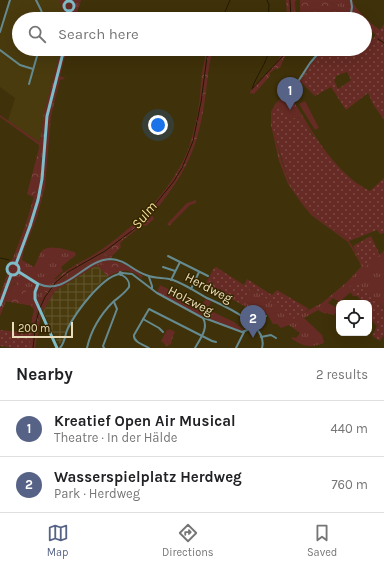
<!DOCTYPE html>
<meta charset="utf-8">
<style>
body{margin:0;font-family:Karla,sans-serif;background:#f6f6f6;color:#202124}
.controls{position:absolute;right:12px;bottom:12px;display:grid;overflow:hidden;border-radius:8px;box-shadow:0 4px 16px #0002}
.controls button{width:36px;height:36px;display:grid;place-items:center;padding:0;border:0;border-bottom:1px solid #e0e0e0;background:#fff;color:#202124;font:20px sans-serif}
.scale{position:absolute;left:12px;bottom:10px;width:61px;box-sizing:border-box;padding-left:4px;border:2px solid #ebddba;border-top:0;font-size:11px;line-height:14px;white-space:nowrap;color:#ebddba;-webkit-text-stroke:3px #342700;paint-order:stroke}
.you{position:absolute;left:158px;top:125px;width:14px;height:14px;margin:-10px;border:3px solid #fff;border-radius:50%;background:#1a73e8;box-shadow:0 0 0 6px #1a73e833}
.badge{display:grid;place-items:center;width:26px;height:26px;border-radius:50%;background:#576386;color:#fff;font-size:13px;font-weight:700}
.pin{position:absolute;translate:-50% -33px;filter:drop-shadow(0 1px 2px #0008)}
.pin::after{content:'';position:absolute;top:21px;width:14px;height:12px;background:inherit;clip-path:polygon(0 0,100% 0,50% 100%)}
.list{margin:0;padding:0;list-style:none}
h2{display:flex;justify-content:space-between;align-items:center;height:52px;margin:0;padding:0 16px;font-size:17px}
h2 small{font-size:13px;font-weight:400;color:#757577}
.list li{display:grid;grid-template-columns:26px 1fr auto;gap:12px;align-items:center;box-sizing:border-box;height:56px;padding:0 16px;border-top:1px solid #e0e0e0}
.list b{display:block;font-size:15px;white-space:nowrap}
.list p{margin:0;font-size:13px;white-space:nowrap;color:#757577}
.list em{font-size:13px;font-style:normal;color:#757577}
.icon{flex:none;width:22px;height:22px;fill:none;stroke:currentColor;stroke-width:2;stroke-linecap:round;stroke-linejoin:round}
.map{position:relative;flex:none;width:384px;height:348px;overflow:hidden}
.search{position:absolute;background:#fff;box-shadow:0 4px 16px #0002;left:12px;right:12px;top:12px;height:44px;display:flex;align-items:center;gap:10px;box-sizing:border-box;padding:0 14px;border-radius:22px;color:#757577;font-size:15px}
.sheet{height:164px;background:#fff}
nav{display:flex;justify-content:space-around;align-items:center;box-sizing:border-box;height:56px;border-top:1px solid #e0e0e0;background:#fff;font-size:11px;color:#757577}
nav a{display:grid;justify-items:center;gap:2px}
nav .on{color:#576386}
.map>svg:first-child{display:block}
</style>
<div class="map">
<svg width="384" height="348" viewBox="0 0 384 348">
<defs>
<pattern id="industrial-grid" width="8" height="8" patternUnits="userSpaceOnUse"><rect width="8" height="8" fill="#4a3b0e"/><path d="M0 4h8M4 0v8" fill="none" stroke="#64572f"/></pattern>
<pattern id="grass-tufts" width="24" height="20" patternUnits="userSpaceOnUse"><rect width="24" height="20" fill="#662b24"/><path d="M3 7l-1-3M5 7V3M7 7l1-3M15 17l-1-3M17 17v-4M19 17l1-3" fill="none" stroke="#7c4942"/></pattern>
<pattern id="forest-crowns" width="20" height="18" patternUnits="userSpaceOnUse"><rect width="20" height="18" fill="#662b24"/><path d="M2 6a3 3 0 1 1 6 0M12 15a3 3 0 1 1 6 0" fill="none" stroke="#7c4942"/></pattern>
<pattern id="garden-dots" width="8" height="8" patternUnits="userSpaceOnUse"><rect width="8" height="8" fill="#662b24"/><path d="M2 2h.1M6 6h.1" fill="none" stroke="#7c4942" stroke-width="1.8" stroke-linecap="round"/></pattern>
</defs>
<rect width="100%" height="100%" fill="#3f3109"/>
<!-- built -->
<polygon fill="#4a3b0e" points="9,0 59,0 66,15 66,19 19,19 19,49 61,49 44,112 40,141 39,142 8,121 15,98 0,87 0,32"/>
<!-- industrial -->
<polygon fill="url(#industrial-grid)" points="97,265 108,277 98,285 79,310 68,327 62,343 58,344 43,311 55,291"/>
<!-- grass -->
<g fill="url(#grass-tufts)">
<polygon points="59,0 81,0 75,19 66,19"/>
<path d="M326,0H352C357,12 370,22 380,30L376,35L365,25V19H358L352,14L351,19H349L350,13Z"/>
<path d="M61,49H67L60,76L65,78L64,79L60,80L51,116L45,187L37,217L24,250L22,260L34,267C37,262 38,257 41,252C48,243 66,250 75,252L76,255L61,267L63,271L54,279L63,280L70,274L103,255L112,256V261L103,265H97L55,291L43,311L42,309L50,295L47,291H45L37,311L32,343L31,348H29L32,318L34,310L15,283L12,286L0,316V294L7,275L6,268L10,261L12,260C27,224 39,188 41,150L39,148V145L0,117V115L39,142L40,141L44,112Z"/>
<path d="M320,49H325L321,54L319,53L291,97L315,136L314,137L305,123L302,124L299,117L290,119L278,104L273,113V129L281,159L290,184L313,214L349,241L362,263L380,255L384,250V308L369,296L358,284L348,288L351,292L339,302L333,298L328,303L339,309L334,315L327,313L325,314L318,310L304,318L322,335L324,343C310,348 303,347 291,338L293,337L296,338L300,333L289,325L281,328L277,324H273L267,314L263,315L260,313L259,314L241,304L251,288L268,300L292,319L322,303L347,282L361,267L360,263L348,242L311,215L303,205L288,184L279,161L271,125V112L275,104L279,100L288,96L308,65Z"/>
<polygon points="196,200 196,203 190,205 169,226 167,224 187,203"/>
<polygon points="160,285 201,306 206,299 211,302 207,309 234,322 245,331 235,329 204,318 157,293"/>
</g>
<!-- forest -->
<g fill="url(#forest-crowns)">
<polygon points="286,0 296,0 295,2 296,19 287,19"/>
<polygon points="300,0 326,0 351,13 349,19 300,19"/>
<path d="M208,49H213C207,70 207,91 203,112C195,157 180,180 152,215L154,219L146,226L143,225L123,240L120,244L121,247L112,256L103,255L70,274L58,283L55,280C68,267 85,261 101,250C136,226 174,188 189,147C194,131 198,114 200,97C201,80 202,65 208,49Z"/>
<polygon points="284,49 288,49 280,68 275,69 270,73 270,76 254,94 250,93 251,89 277,62"/>
<path d="M39,148L41,150C41,163 40,186 33,197L27,194Z"/>
<path d="M112,261C122,262 137,269 143,277L141,278C131,268 120,269 108,277L97,265H103Z"/>
<path d="M18,282L24,286L32,306L5,301C8,295 10,285 18,282Z"/>
<path d="M45,291H47L50,295L42,309L35,348H31C35,328 35,309 45,291Z"/>
<polygon points="170,329 175,332 173,336 171,344 167,346 161,341 167,330 169,330"/>
</g>
<!-- garden -->
<g fill="url(#garden-dots)" fill-rule="evenodd">
<path d="M384,24V120L373,104L368,93L346,110L331,87L315,96L301,82L319,53L321,54L325,49H345L346,50L349,49H365V34L372,40ZM347,72L351,80L338,89L334,80L336,78V76Z"/>
<path d="M277,104H279L290,119L299,117L302,124L305,123L313,137L315,136C329,157 347,180 370,191L384,178V233L380,234L377,230L349,241C338,231 324,224 312,213C289,192 286,171 277,143C273,130 269,117 277,104Z"/>
<polygon points="371,236 380,255 364,268 353,246"/>
<polygon points="216,267 244,285 247,279 272,295 277,290 309,309 302,314 291,320 268,300 251,288 241,304 205,285 214,268"/>
<polygon points="355,283 358,284 384,309 384,335 380,341 372,336 377,326 369,318 369,311 370,309 369,303 364,303 357,296 353,296 348,288"/>
<polygon points="0,330 31,333 29,348 14,348 0,346"/>
</g>
<!-- pitch -->
<polygon fill="#662b24" points="305,101 319,128 315,130 299,104"/>
<g fill="none" stroke-linecap="round" stroke-linejoin="round">
<!-- stream -->
<g stroke="#241a00" stroke-width="1">
<polyline points="267,0 269,5 268,19"/>
<polyline points="290,0 291,19"/>
<polyline points="222,19 230,0"/>
<polyline points="378,39 384,43"/>
<polyline points="252,89 282,57 286,49"/>
<path d="M252,89C256,75 267,64 269,49"/>
<polyline points="0,258 9,260"/>
<polyline points="40,308 45,297 56,282 68,272 105,251 137,227 174,181 182,168 193,141 201,102 207,57 210,49"/>
<polyline points="33,348 36,322 39,311"/>
</g>
<!-- street -->
<g stroke="#658b91" stroke-width="2">
<polyline points="36,0 41,10 44,19"/>
<polyline points="350,19 352,7 351,0"/>
<polyline points="0,32 10,0"/>
<polyline points="0,50 20,65 33,69"/>
<polyline points="29,84 39,49"/>
<polyline points="288,97 310,63 322,49"/>
<polyline points="168,256 208,276"/>
<polyline points="163,267 175,271"/>
<polygon points="120,272 122,273 121,275 119,274"/>
<polyline points="122,273 132,274 157,293 203,318 207,319 242,332 255,327"/>
<polyline points="149,277 152,286 152,289"/>
<polyline points="171,280 180,262"/>
<path d="M39,284C66,296 84,260 110,259C125,259 133,271 146,275C155,279 164,277 173,280C184,284 195,291 205,297C222,305 269,324 262,348"/>
<polyline points="191,289 199,272"/>
<polyline points="143,319 159,328 163,332"/>
<polyline points="252,324 266,316"/>
<polyline points="261,337 271,335 276,338"/>
<path d="M60,348C65,343 65,334 68,328C76,312 101,278 119,274"/>
<path d="M87,348C91,330 100,315 113,302C119,297 125,293 129,287C130,281 127,278 122,275"/>
<polyline points="104,348 103,346 117,309 114,302"/>
<path d="M149,348C144,345 133,342 134,335L149,309L212,341L216,342"/>
<path d="M195,348C200,339 209,328 203,318"/>
<polyline points="236,348 244,332"/>
</g>
<!-- secondary -->
<g stroke="#7ebcc7" stroke-width="3">
<circle cx="69" cy="6" r="5"/>
<polyline points="69,11 69,19"/>
<circle cx="13" cy="269" r="6"/>
<polyline points="16,264 30,226 38,200 42,179 47,116 64,49"/>
<polyline points="19,272 38,284 35,292 35,299 57,348"/>
<polyline points="0,305 11,275"/>
</g>
</g>
<g text-anchor="middle" stroke-width="3" stroke-linejoin="round" paint-order="stroke">
<!-- street labels -->
<g font-size="13" fill="#ebddba" stroke="#342700">
<text transform="translate(209 287) rotate(27)" y="5">Herdweg</text>
<text transform="translate(191 300) rotate(27)" y="5">Holzweg</text>
</g>
<!-- water labels -->
<g font-size="14" font-style="italic" fill="#f7dd99" stroke="#342700">
<text transform="translate(144 215) rotate(-50)" y="5">Sulm</text>
</g>
</g>
</svg>
<div class="controls">
<button><svg class="icon" aria-label="locate" viewBox="0 0 24 24"><circle cx="12" cy="12" r="6"/><path d="M12 2v4M12 18v4M2 12h4M18 12h4"/></svg></button>
</div>
<div class="scale">200 m</div>
<div class="you"></div>
<div class="pin badge" style="left:290px;top:110px">1</div>
<div class="pin badge" style="left:253px;top:338px">2</div>
<div class="search"><svg class="icon" aria-label="search" viewBox="0 0 24 24"><circle cx="10" cy="10" r="6"/><path d="M15 15l6 6"/></svg>Search here</div>
</div>
<section class="sheet">
<h2>Nearby<small>2 results</small></h2>
<ul class="list">
<li><span class="badge">1</span><div><b>Kreatief Open Air Musical</b><p>Theatre · In der Hälde</p></div><em>440 m</em></li>
<li><span class="badge">2</span><div><b>Wasserspielplatz Herdweg</b><p>Park · Herdweg</p></div><em>760 m</em></li>
</ul>
</section>
<nav>
<a class="on"><svg class="icon" aria-label="map" viewBox="0 0 24 24"><path d="M3 6l6-2 6 2 6-2v14l-6 2-6-2-6 2zM9 4v14M15 6v14"/></svg>Map</a>
<a><svg class="icon" aria-label="directions" viewBox="0 0 24 24"><path d="M12 3l9 9-9 9-9-9zM9 14v-3h6M13 9l2 2-2 2"/></svg>Directions</a>
<a><svg class="icon" aria-label="saved" viewBox="0 0 24 24"><path d="M7 4h10v16l-5-4-5 4z"/></svg>Saved</a>
</nav>
